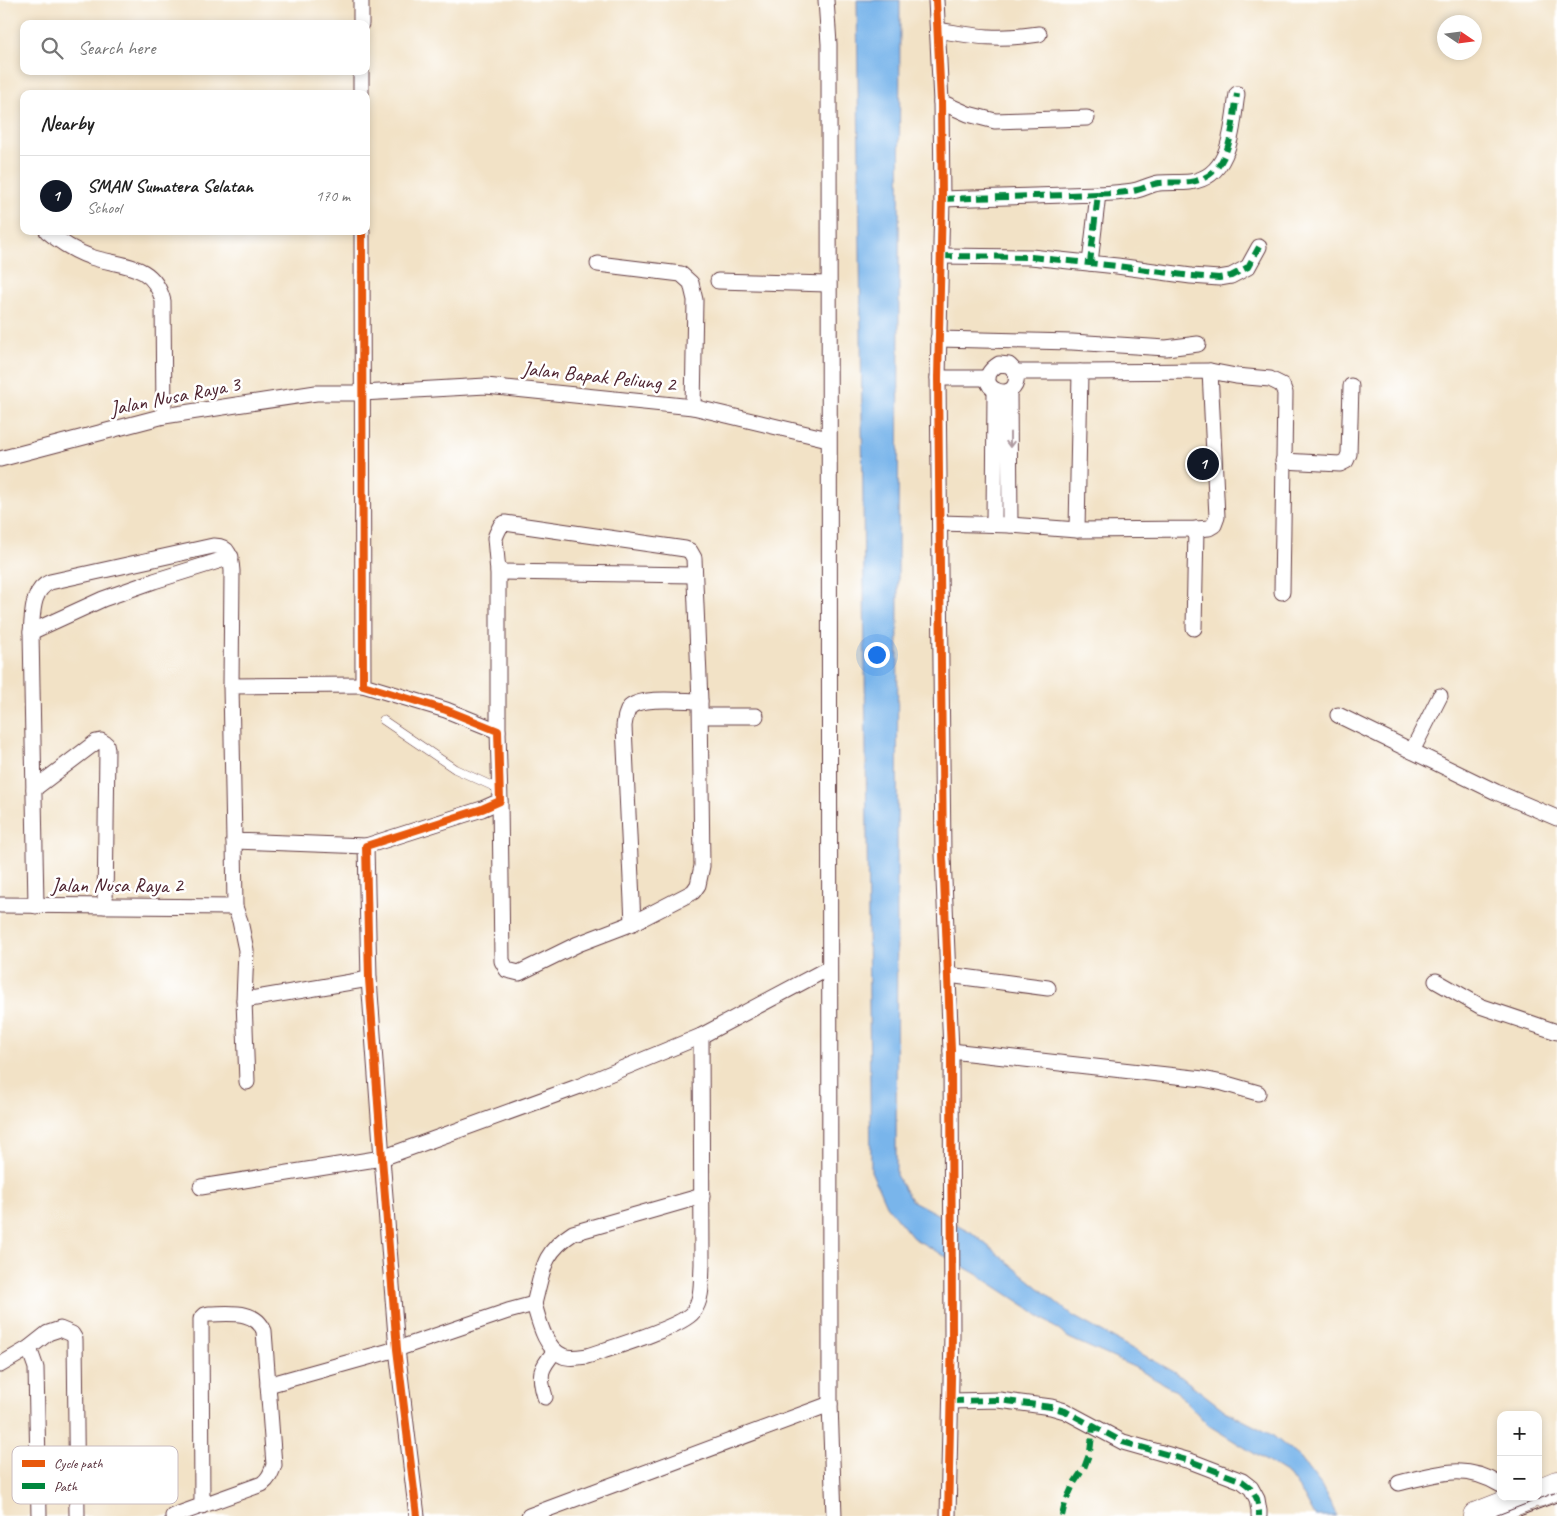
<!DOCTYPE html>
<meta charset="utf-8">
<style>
body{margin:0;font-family:Caveat,sans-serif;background:#f6f6f6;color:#222}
.controls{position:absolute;right:15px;bottom:15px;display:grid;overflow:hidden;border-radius:10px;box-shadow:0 2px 8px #0003}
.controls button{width:45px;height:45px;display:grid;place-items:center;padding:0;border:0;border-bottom:1px solid #e0e0e0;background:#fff;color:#222;font:25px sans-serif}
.compass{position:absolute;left:1437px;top:15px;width:45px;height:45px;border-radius:50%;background:#fff;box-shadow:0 2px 8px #0003;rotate:103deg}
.you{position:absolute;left:876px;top:654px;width:18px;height:18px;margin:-12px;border:4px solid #fff;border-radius:50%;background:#1a73e8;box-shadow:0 0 0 8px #1a73e833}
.badge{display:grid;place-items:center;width:32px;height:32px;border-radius:50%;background:#111827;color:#fff;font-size:16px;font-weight:700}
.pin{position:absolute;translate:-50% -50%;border:2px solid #fff;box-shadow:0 1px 5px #0006}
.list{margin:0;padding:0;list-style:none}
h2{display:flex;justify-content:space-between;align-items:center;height:65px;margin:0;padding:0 20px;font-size:21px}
h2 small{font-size:16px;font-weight:400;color:#767676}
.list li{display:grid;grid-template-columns:32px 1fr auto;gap:15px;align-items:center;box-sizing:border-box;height:80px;padding:0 20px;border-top:1px solid #e0e0e0}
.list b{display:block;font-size:19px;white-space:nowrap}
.list p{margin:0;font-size:16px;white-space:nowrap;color:#767676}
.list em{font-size:16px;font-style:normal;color:#767676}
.icon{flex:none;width:28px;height:28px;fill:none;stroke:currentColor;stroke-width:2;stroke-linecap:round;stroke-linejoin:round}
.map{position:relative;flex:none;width:1557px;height:1516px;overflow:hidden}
.search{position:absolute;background:#fff;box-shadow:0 2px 8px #0003;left:20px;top:20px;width:350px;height:55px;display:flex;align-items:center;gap:12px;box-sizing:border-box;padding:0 18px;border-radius:10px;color:#767676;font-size:19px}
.panel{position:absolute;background:#fff;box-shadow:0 2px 8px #0003;left:20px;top:90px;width:350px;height:145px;border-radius:10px}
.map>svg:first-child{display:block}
</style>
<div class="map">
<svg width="1557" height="1516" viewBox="0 0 1557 1516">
<rect width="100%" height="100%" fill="#fff"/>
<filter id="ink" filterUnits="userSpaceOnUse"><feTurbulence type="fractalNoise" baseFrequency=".02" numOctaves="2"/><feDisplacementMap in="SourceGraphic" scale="10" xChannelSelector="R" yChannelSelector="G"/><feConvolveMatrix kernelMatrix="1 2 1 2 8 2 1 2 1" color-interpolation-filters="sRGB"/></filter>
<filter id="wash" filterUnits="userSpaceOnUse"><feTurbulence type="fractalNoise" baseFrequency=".0096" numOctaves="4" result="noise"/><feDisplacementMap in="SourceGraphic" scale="20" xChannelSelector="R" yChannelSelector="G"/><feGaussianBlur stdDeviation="1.12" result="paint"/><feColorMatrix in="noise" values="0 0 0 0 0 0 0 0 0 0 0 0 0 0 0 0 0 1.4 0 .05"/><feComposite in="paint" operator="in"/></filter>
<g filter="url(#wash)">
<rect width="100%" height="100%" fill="#f2e2c6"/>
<!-- water -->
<polygon fill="#79b5eb" stroke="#626a8b" points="857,0 900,0 896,1175 911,1200 971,1232 1073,1316 1176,1373 1227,1412 1272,1435 1300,1458 1321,1485 1337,1516 1315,1516 1304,1496 1289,1475 1208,1425 1176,1391 1134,1367 1069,1338 1027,1307 978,1275 913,1238 886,1205 871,1171"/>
</g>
<g filter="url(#ink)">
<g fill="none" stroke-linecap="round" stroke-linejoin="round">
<defs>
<polyline id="lane" points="383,720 455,769 499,789"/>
<g id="street">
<polyline points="361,0 361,24"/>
<polyline points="826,0 829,44 830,1404 834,1516"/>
<polyline points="936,0 941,102 942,199 938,378 943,855 951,1051 952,1335 948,1516"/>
<path d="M938,30C977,37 999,40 1039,34"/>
<polyline points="361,71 361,94"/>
<polyline points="941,102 968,114 995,121 1087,118"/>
<path d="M1098,194C1111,193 1125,193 1137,190C1145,188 1151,184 1159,183C1169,182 1180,183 1190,182C1232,177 1232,126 1237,94"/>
<polyline points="942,199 1098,194 1090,263"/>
<path d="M47,231C60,242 74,251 91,257C122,267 153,262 163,301L164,416"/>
<polyline points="362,231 363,685 446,710 498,731 500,801 482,809 366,846 369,979 382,1158 397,1349 417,1516"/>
<polyline points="941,256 1031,257 1117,266 1191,276 1219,278 1231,276 1248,267 1259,247"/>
<polyline points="598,264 681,274 691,283 695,300 693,407"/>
<polyline points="718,281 828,284"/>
<polyline points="938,339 1072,342 1166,348 1198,344"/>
<polyline points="1080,372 1210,371 1236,376 1270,379 1282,385 1285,393 1282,592"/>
<polyline points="938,378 988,378"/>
<polyline points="1009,391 1010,525"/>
<polyline points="0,459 164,416 316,393 362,393 486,386 693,407 828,439"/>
<polyline points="1283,461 1340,464 1346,461 1349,454 1351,386"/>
<path d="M940,523L1010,525L1077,530L1080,372H1016L1009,365L999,364C964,386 1022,410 1016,372"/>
<polyline points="994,524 995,391"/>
<polyline points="1077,530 1196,529 1209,528 1214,525 1217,517 1210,371"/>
<polyline points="498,572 694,575"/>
<polyline points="1194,628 1196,529"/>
<polyline points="31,632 103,599 154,581 231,557"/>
<polyline points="363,685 231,686 234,841 366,846"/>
<polyline points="1338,715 1496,792 1557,818"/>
<polyline points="701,716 756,716"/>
<polyline points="498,731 498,572 495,538 497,533 501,525 505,523 685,549 690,551 694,558 700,701 702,866 698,885 693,892 633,923 578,944 519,973 507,970 502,961 500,801"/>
<polyline points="1412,751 1440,696"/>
<polyline points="34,789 96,742 101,741 106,744 107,749 105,906"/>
<polyline points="234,841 235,907 240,921 246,950 244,1000 369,979"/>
<polyline points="0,905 235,907"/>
<path d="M36,906L31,632C33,615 31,590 50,582L213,546C229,545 231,557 232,571L231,686"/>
<path d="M633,923L624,726C625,719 626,712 630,707C642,696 684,701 700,701"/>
<polyline points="948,975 1048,988"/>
<polyline points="1436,981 1480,1006 1557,1032"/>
<polyline points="244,1000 247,1082"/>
<polyline points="951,1051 1203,1079 1223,1083 1258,1093"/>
<polyline points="201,1187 382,1158 580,1086 701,1036 829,968"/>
<path d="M534,1304C543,1270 542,1253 573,1233L702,1196"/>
<polyline points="29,1348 36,1368 39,1516"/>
<polyline points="0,1365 29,1348 48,1333 60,1329 72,1334 75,1339 77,1516"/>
<path d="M268,1385L397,1349L508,1311L534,1304C539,1321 545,1349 563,1356C570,1359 580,1357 587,1356C608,1349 682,1327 693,1312C703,1299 701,1280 702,1264L701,1036"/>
<path d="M545,1397C538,1374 540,1369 555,1351"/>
<polyline points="951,1401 999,1400 1051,1407 1065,1411 1123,1442 1190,1461 1242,1481 1251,1488 1257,1499 1259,1511 1259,1516"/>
<path d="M1399,1483C1438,1474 1464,1462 1501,1485"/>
<path d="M173,1516L262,1484C269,1479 271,1473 274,1465L264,1331C255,1309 229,1314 209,1314L205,1315L201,1319L202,1506"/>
<polyline points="529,1516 830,1404"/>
</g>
<g id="highway">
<polyline points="1538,1493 1557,1485"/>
<polyline points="1477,1516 1526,1497"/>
</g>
</defs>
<!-- lane casing -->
<use href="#lane" stroke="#633c42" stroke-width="9"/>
<!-- street casing -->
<use href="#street" stroke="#633c42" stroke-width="17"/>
<!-- highway casing -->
<use href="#highway" stroke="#633c42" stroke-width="29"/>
<!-- lane -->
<use href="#lane" stroke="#fff" stroke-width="8"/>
<!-- street -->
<use href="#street" stroke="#fff" stroke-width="15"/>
<!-- highway -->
<use href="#highway" stroke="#fff" stroke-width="28"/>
<!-- tram -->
<g stroke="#4a1f2b" stroke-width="1">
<polyline points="1495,1516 1557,1492"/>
<polyline points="1520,1516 1557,1502"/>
</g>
<!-- quiet -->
<g stroke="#00873e" stroke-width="6" stroke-dasharray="12 6" stroke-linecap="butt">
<path d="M1098,194C1111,193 1125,193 1137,190C1145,188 1151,184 1159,183C1169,182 1180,183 1190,182C1232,177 1232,126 1237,94"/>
<polyline points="942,199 1098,194 1090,263"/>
<polyline points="941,256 1031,257 1117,266 1191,276 1219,278 1231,276 1248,267 1259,247"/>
<polyline points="951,1401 999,1400 1051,1407 1065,1411 1123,1442 1190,1461 1242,1481 1251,1488 1257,1499 1259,1511 1259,1516"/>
<polyline points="1062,1516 1065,1503 1074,1483 1084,1468 1090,1452 1093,1427"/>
</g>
<defs>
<g id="cycleway">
<polyline points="936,0 941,102 942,199 938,378 943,855 951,1051 952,1335 948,1516"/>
<polyline points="362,231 363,685 446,710 498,731 500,801 482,809 366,846 369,979 382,1158 397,1349 417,1516"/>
</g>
</defs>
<!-- cycleway casing -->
<use href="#cycleway" stroke="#fff" stroke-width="11"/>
<!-- cycleway -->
<use href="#cycleway" stroke="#e8590c" stroke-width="8"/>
</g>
<!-- one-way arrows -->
<defs><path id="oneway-shaft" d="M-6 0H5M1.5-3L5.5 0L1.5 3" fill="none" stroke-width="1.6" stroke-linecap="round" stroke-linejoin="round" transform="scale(1.25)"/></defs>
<use stroke="#ae9aa0" href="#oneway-shaft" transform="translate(1010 440) rotate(90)"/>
</g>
<g text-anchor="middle" stroke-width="5" stroke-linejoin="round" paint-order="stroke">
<!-- street labels -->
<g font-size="21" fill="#4a1f2b" stroke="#fff">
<text transform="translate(599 376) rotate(6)" y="7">Jalan Bapak Peliung 2</text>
<text transform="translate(175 396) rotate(-11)" y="7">Jalan Nusa Raya 3</text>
<text x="117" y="892">Jalan Nusa Raya 2</text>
</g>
</g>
<!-- legend -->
<rect x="12" y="1446" width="166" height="58" rx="8" fill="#fff" stroke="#c9bcbf" stroke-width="1"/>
<rect x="22" y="1460" width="23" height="7" fill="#e8590c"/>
<rect x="22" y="1483" width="23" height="6" fill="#00873e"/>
<g font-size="14" fill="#4a1f2b">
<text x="54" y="1468">Cycle path</text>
<text x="54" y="1491">Path</text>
</g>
</svg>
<div class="controls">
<button>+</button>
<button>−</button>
</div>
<svg class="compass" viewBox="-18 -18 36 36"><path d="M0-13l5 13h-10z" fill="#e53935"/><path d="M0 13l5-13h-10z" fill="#767676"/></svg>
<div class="you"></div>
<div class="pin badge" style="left:1203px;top:464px">1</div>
<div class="search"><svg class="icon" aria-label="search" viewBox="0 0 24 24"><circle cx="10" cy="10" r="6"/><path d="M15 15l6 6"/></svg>Search here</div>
<section class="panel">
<h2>Nearby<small></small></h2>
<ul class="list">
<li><span class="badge">1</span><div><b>SMAN Sumatera Selatan</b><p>School</p></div><em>170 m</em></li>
</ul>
</section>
</div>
